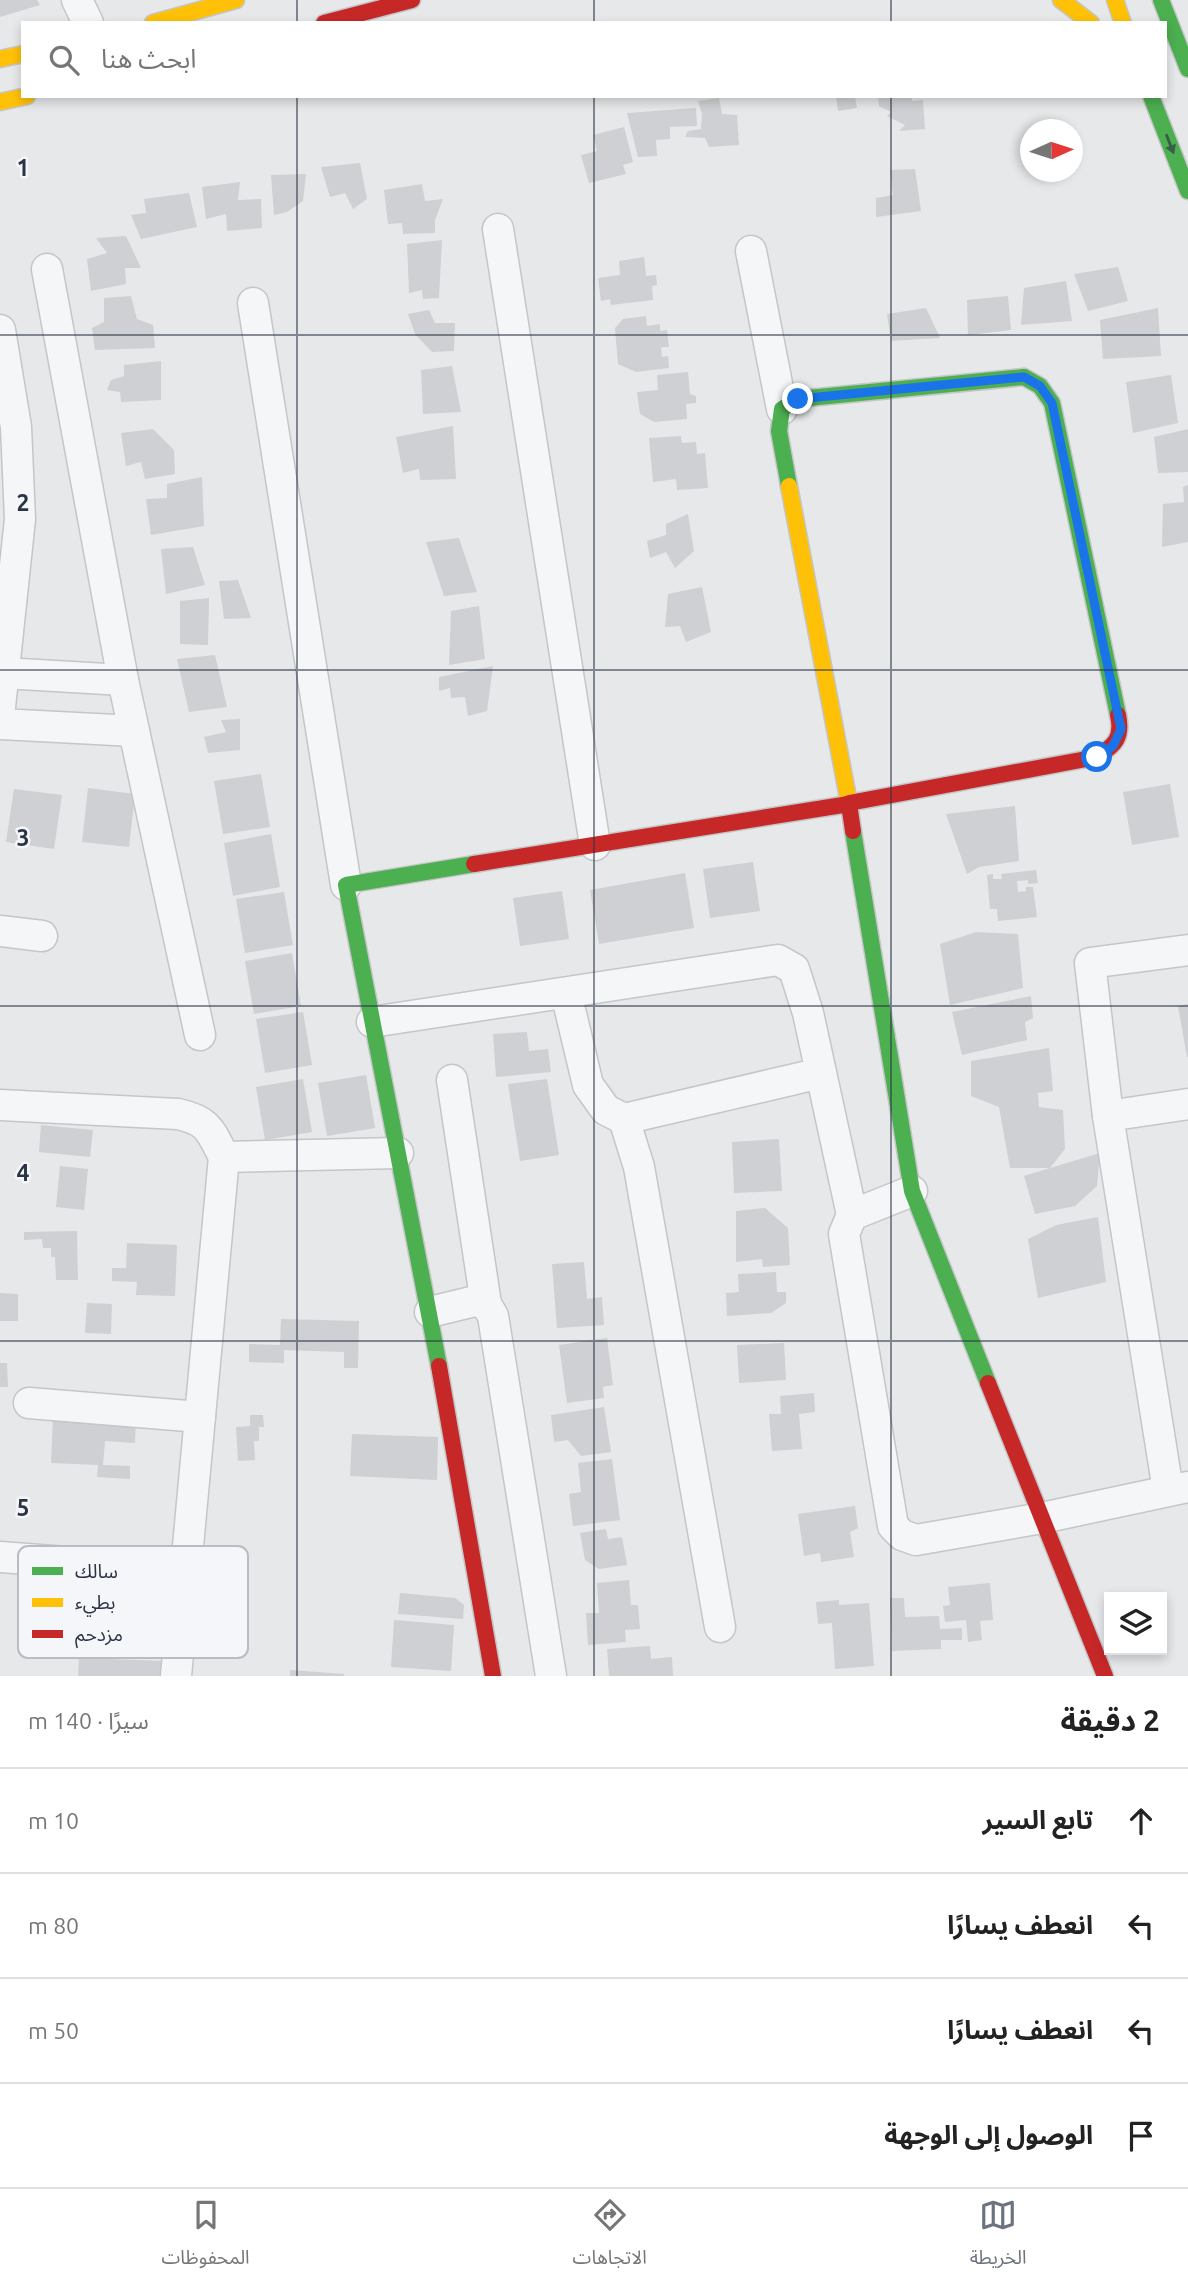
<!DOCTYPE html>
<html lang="ar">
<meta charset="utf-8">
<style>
body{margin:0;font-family:Ubuntu,"Noto Sans Arabic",sans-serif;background:#f2f2f2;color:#222;direction:rtl}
.controls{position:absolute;right:21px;bottom:21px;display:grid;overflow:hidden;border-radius:0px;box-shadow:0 4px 10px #0003}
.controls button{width:63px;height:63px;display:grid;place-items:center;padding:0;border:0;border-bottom:2px solid #e0e0e0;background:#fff;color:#222;font:35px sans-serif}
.compass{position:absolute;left:1020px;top:119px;width:63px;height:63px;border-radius:50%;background:#fff;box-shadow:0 4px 10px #0003;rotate:87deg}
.stop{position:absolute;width:21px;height:21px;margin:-16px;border:5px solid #1a73e8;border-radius:50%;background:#fff}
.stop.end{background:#1a73e8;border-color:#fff;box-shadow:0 2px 7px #0008}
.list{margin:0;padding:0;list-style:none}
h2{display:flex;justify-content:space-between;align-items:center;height:91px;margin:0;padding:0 28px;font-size:30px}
h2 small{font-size:23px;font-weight:400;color:#767676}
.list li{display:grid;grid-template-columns:46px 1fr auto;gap:21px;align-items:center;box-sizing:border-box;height:105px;padding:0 28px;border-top:2px solid #e0e0e0}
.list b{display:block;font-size:26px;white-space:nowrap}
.list em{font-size:23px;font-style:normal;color:#767676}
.icon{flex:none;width:38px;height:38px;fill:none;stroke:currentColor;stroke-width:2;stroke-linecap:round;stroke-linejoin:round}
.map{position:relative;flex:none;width:1188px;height:1676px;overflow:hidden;direction:ltr}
.search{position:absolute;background:#fff;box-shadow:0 4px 10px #0003;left:21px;right:21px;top:21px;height:77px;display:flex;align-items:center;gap:18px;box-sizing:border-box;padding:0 24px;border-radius:0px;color:#767676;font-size:26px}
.sheet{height:511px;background:#fff}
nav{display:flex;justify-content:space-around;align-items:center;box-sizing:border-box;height:98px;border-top:2px solid #e0e0e0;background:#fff;font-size:19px;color:#767676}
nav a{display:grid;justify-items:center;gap:4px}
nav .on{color:#6c737f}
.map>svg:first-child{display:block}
</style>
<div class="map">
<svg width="1188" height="1676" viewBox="0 0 1188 1676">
<rect width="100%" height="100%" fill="#e6e8ea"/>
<!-- building -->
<g fill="#ced0d3">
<polygon points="0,0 37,0 40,5 0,17"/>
<polygon points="836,96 855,96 857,108 838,111"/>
<polygon points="878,96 912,96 912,101 923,100 925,129 899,131 905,125 887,116 891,112 879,106"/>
<polygon points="719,98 722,114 737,115 739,145 709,147 705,138 685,137 688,131 701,129 702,114 698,101"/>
<polygon points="696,108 697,126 670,127 670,139 656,140 657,156 638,157 627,113"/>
<polygon points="624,127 633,162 623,165 626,174 589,183 581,155 597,151 593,135"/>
<polygon points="360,163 367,199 353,209 345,193 330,197 321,167"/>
<polygon points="915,169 921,211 876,217 876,198 893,195 890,170"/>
<polygon points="306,174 303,201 287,212 274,215 271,175"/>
<polygon points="240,182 238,200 261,199 262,228 227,231 226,214 206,219 202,187"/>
<polygon points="422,184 425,201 443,199 435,220 435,233 403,234 402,223 388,224 384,190"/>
<polygon points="189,193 197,227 141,239 131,215 146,213 144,199"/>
<polygon points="126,236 141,268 125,268 126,284 91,291 87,259 107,253 96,238"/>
<polygon points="442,240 439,298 423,299 422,290 409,293 407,244"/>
<polygon points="644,257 646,276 656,275 657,285 652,286 653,300 611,305 610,299 601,301 598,278 620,275 619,261"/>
<polygon points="1118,267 1128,301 1088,311 1074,274"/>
<polygon points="1066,281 1072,321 1021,325 1024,288"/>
<polygon points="131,296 137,319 153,325 155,348 95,350 92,328 104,322 104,298"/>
<polygon points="1008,296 1011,330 968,335 967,300"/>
<polygon points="926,308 940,338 891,341 887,314"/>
<polygon points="1158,308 1161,356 1103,359 1100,320"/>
<polygon points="429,310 435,323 455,323 454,351 432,352 415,334 408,314"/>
<polygon points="646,316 647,326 660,324 660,331 667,330 669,347 661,347 662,357 668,356 669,368 636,372 618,364 615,328 623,319"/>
<polygon points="161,361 161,400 121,402 120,392 107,390 111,380 124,376 124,365"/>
<polygon points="452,366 461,412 423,414 421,370"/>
<polygon points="688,372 690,394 696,396 696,403 686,404 687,419 654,422 640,414 637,392 658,390 657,375"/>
<polygon points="1171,375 1178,423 1133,433 1126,382"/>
<polygon points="453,426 456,479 420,480 419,469 403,473 396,437"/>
<polygon points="153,429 174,450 175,474 145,479 141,462 126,466 121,433"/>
<polygon points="1188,429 1188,472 1158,473 1154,437"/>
<polygon points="681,436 682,443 696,442 697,454 705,453 708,488 677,490 676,479 653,482 649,438"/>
<polygon points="202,477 204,526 151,535 146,499 167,498 167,484"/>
<polygon points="1188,485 1188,542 1162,547 1163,504 1184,502 1183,487"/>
<polygon points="688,514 694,551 675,568 666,552 650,558 647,541 666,535 666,524"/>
<polygon points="459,538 477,592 444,596 426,542"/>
<polygon points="193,547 205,585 166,594 161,549"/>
<polygon points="238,580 251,618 224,619 219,581"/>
<polygon points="702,587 711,632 686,642 680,626 665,627 668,594"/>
<polygon points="209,598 208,645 180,644 180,601"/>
<polygon points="479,606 485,659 449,665 451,611"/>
<polygon points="215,655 227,707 189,712 177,659"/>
<polygon points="493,666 487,711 468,716 465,697 451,698 450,688 439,691 439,677"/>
<polygon points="240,719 240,750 208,753 204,737 226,732 221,720"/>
<polygon points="261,774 270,827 223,834 214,781"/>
<polygon points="1170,784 1179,837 1132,845 1123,792"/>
<polygon points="88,788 135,794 129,847 82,842"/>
<polygon points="14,789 62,795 54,849 6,842"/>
<polygon points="1015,806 1019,861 979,867 967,874 946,814"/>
<polygon points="271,834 280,887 233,896 224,843"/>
<polygon points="753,862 760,911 710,918 703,869"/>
<polygon points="1036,870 1038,883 1028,884 1028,880 1017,881 1018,892 1026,891 1026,887 1033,887 1037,917 998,921 997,909 990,909 987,875 993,874 993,879 1002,879 1001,874"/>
<polygon points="685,873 694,928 599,944 590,890"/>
<polygon points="562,891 569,939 520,946 513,898"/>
<polygon points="284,892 293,945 245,953 236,899"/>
<polygon points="976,932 1018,934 1023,988 950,1005 940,944"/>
<polygon points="292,953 301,1006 254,1014 245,961"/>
<polygon points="1031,996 1033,1018 1025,1022 1027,1040 962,1055 952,1012"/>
<polygon points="1188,1004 1188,1057 1187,1057 1178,1006"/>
<polygon points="303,1012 312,1065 265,1073 256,1019"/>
<polygon points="527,1032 529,1051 548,1049 551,1072 496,1077 493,1034"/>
<polygon points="1049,1048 1053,1091 1038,1093 1039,1107 1063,1110 1065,1149 1050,1168 1100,1153 1097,1186 1075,1206 1035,1214 1024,1176 1050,1168 1010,1168 999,1107 971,1096 971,1061"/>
<polygon points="366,1075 375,1128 327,1136 318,1083"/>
<polygon points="303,1079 312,1132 265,1140 256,1087"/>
<polygon points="547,1079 559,1155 520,1161 508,1084"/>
<polygon points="41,1125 93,1130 90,1157 39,1152"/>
<polygon points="779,1139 782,1191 734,1193 732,1142"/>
<polygon points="60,1166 88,1169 84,1210 56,1207"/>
<polygon points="765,1208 788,1228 790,1265 763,1267 762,1259 736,1262 736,1211"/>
<polygon points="1098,1217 1106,1282 1038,1298 1028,1239 1056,1225"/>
<polygon points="77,1231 78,1280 56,1280 55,1257 51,1257 51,1248 43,1248 42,1239 24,1240 24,1232"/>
<polygon points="127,1243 177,1245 175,1296 136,1295 137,1282 112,1281 112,1268 126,1268"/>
<polygon points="584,1262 587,1299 602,1297 604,1325 557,1328 552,1264"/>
<polygon points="776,1272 777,1292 786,1292 786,1303 771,1313 727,1316 726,1293 739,1292 738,1274"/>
<polygon points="0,1293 18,1294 18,1321 0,1321"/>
<polygon points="87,1303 112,1304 111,1334 85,1333"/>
<polygon points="281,1319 359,1321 358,1368 344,1368 344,1352 284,1350 284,1363 249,1362 249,1344 280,1345"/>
<polygon points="607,1338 613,1385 603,1387 604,1398 567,1403 559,1345"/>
<polygon points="784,1343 786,1380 739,1383 737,1345"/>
<polygon points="0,1363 7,1363 8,1387 0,1387"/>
<polygon points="814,1393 815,1412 799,1414 802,1449 772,1451 769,1414 781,1414 780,1396"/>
<polygon points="604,1407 611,1452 581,1456 568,1440 554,1442 551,1415"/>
<polygon points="250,1415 263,1415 264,1427 259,1427 259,1441 254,1441 255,1460 238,1461 236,1427 250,1426"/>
<polygon points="53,1416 136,1420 135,1443 105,1441 103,1465 130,1466 130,1479 97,1477 98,1465 51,1463"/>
<polygon points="352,1434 438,1437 437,1480 350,1476"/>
<polygon points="612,1459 620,1520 573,1526 569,1494 581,1492 578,1463"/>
<polygon points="855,1506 858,1528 850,1532 854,1557 821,1562 820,1553 804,1556 798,1514"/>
<polygon points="606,1529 608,1539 622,1537 627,1565 599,1569 585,1560 580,1533"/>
<polygon points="629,1580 631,1605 638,1605 640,1629 625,1630 626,1642 588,1645 586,1613 599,1613 597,1583"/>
<polygon points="990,1583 993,1620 980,1621 982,1640 968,1642 966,1620 945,1622 943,1606 950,1605 948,1587"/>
<polygon points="400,1593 455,1598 464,1605 463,1619 398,1614"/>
<polygon points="890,1598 904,1598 905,1617 939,1616 940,1629 962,1628 962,1640 941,1640 941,1649 892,1651"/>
<polygon points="839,1600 839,1605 869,1603 874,1666 835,1669 832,1623 818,1624 816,1602"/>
<polygon points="394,1620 454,1625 451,1671 391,1667"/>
<polygon points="650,1646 651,1659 672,1657 673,1676 609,1676 607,1649"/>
<polygon points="79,1658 165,1661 165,1676 78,1676"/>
<polygon points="290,1670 344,1674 344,1676 290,1676"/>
</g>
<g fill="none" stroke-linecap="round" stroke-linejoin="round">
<defs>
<g id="street">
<polyline points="77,0 88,23"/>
<polyline points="498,229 595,845"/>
<polyline points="751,251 782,409"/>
<polyline points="47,269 123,680 200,1035"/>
<polyline points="253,303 346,885"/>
<polyline points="0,330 16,427 20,519 0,707"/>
<polyline points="4,673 123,680"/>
<polyline points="0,724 134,731"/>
<polyline points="0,931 42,936"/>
<polyline points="566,993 588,1085 606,1110 624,1119 639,1167 720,1627"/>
<polyline points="372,1022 778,960 794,969 808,1013 852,1215"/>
<polyline points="452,1080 486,1304"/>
<path d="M0,1105L178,1114C209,1121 210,1130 224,1157"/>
<polyline points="1108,1116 1090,963 1188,950"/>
<polyline points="624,1119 821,1073"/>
<polyline points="912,1191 852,1215 844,1234 893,1526 902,1535 916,1540 1042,1518 1188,1487"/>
<polyline points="430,1312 475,1301 486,1304 493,1316 551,1676"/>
<polyline points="29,1403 200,1417"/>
<polyline points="1168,1490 1108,1116 1188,1104"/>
<polyline points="0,1557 186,1571"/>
<polyline points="176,1676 224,1157 398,1153"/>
</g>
<g id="fast">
<polyline points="1161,0 1188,69"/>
<polyline points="1151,96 1188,191"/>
<polyline points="1024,377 1040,386 1052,403 1118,715"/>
<polyline points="789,486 779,431 782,409 798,399 1024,377"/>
<polyline points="853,831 912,1191 988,1383"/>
<polyline points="439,1366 346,885 474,864"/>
</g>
<g id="slow">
<polyline points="1061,0 1091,23"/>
<polyline points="1115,0 1123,23"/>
<polyline points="153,23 236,0"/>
<polyline points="0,59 23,54"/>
<polyline points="0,102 27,96"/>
<polyline points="789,486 849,803"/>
</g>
<g id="jam">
<polyline points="324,23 412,0"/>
<path d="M849,803L1097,757C1115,745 1123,738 1118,715"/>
<polyline points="474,864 849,804 853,831"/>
<polyline points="439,1366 493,1676"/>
<polyline points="988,1383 1105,1676"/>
</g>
</defs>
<!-- street casing -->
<use href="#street" stroke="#c4c6c8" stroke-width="33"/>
<!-- fast casing -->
<use href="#fast" stroke="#c4c6c8" stroke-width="19"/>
<!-- slow casing -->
<use href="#slow" stroke="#c4c6c8" stroke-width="19"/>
<!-- jam casing -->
<use href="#jam" stroke="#c4c6c8" stroke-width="19"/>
<!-- street -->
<use href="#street" stroke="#f5f6f7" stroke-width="30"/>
<!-- fast -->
<use href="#fast" stroke="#4caf50" stroke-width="16"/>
<!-- slow -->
<use href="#slow" stroke="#ffc107" stroke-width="16"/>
<!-- jam -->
<use href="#jam" stroke="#c62828" stroke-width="16"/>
</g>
<!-- one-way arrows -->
<defs><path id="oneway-solid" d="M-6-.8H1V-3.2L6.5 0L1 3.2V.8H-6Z" transform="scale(1.75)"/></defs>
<use fill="#375f49" href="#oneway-solid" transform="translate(1170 144) rotate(69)"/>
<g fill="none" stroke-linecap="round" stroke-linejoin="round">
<!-- route -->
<polyline stroke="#1a73e8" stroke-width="9" points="798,399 1024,377 1040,386 1052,403 1121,729 1113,746 1097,757"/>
</g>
<!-- grid -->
<path fill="none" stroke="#2b3445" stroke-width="2" stroke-opacity="0.55" d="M297,0V23M594,0V23M891,0V23M297,96V1676M594,96V1676M891,96V1676M0,335H1188M0,670H1188M0,1006H1188M0,1341H1188"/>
<!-- legend -->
<rect x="18" y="1546" width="230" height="112" rx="10" fill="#f4f6f9" stroke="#b8bcc3" stroke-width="2"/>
<rect x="32" y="1567" width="31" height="8" fill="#4caf50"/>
<rect x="32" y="1598" width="31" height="9" fill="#ffc107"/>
<rect x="32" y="1630" width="31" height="8" fill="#c62828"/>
<g font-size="19" fill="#2b3445">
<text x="75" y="1578">سالك</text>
<text x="75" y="1609">بطيء</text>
<text x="75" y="1641">مزدحم</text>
</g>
<g font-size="23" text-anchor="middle" font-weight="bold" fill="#2b3445" stroke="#f4f6f9" stroke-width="5" stroke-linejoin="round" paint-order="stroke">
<text x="23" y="176">1</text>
<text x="23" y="511">2</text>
<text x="23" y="846">3</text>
<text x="23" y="1181">4</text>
<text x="23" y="1516">5</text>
</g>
</svg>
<div class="controls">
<button><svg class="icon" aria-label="layers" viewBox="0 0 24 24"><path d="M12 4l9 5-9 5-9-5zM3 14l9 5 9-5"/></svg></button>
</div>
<svg class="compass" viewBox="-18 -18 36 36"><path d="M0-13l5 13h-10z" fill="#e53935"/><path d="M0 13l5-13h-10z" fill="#767676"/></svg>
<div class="stop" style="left:1097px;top:757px"></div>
<div class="stop end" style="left:798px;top:399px"></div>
<div class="search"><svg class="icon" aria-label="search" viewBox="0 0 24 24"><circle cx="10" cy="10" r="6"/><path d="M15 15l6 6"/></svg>ابحث هنا</div>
</div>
<section class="sheet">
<h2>2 دقيقة<small>سيرًا · 140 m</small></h2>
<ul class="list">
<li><svg class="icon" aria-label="ahead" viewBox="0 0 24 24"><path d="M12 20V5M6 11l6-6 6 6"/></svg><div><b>تابع السير</b></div><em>10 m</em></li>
<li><svg class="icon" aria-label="left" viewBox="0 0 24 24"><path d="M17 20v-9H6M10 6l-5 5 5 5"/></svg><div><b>انعطف يسارًا</b></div><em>80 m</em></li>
<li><svg class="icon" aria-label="left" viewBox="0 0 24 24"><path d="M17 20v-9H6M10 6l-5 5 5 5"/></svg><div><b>انعطف يسارًا</b></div><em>50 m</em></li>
<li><svg class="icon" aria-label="arrive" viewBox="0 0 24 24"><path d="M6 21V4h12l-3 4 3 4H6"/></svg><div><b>الوصول إلى الوجهة</b></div></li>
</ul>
</section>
<nav>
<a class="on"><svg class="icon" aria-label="map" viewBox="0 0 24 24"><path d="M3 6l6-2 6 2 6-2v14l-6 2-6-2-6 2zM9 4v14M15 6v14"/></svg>الخريطة</a>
<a><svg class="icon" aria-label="directions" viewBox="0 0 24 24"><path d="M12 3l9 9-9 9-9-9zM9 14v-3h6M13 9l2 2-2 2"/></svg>الاتجاهات</a>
<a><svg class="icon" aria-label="saved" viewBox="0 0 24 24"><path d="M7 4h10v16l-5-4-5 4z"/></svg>المحفوظات</a>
</nav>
